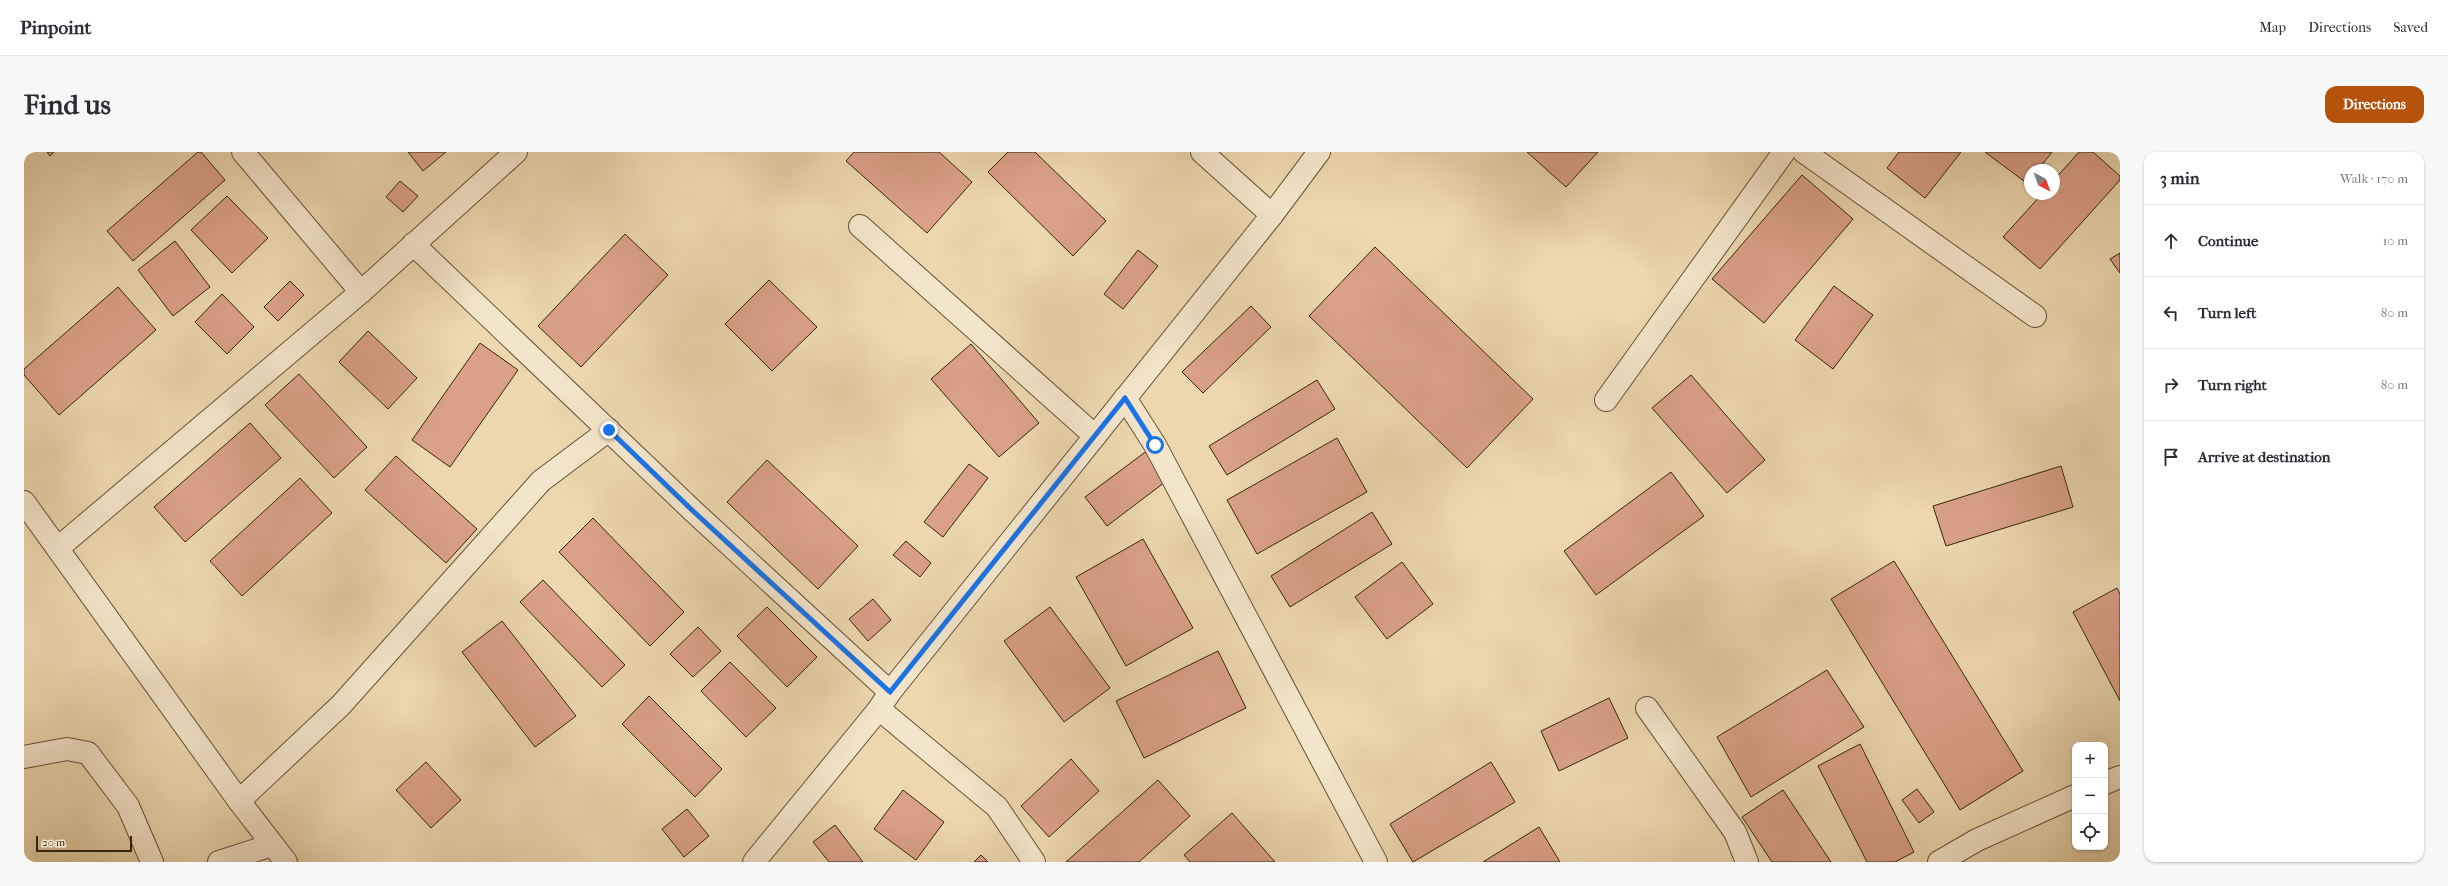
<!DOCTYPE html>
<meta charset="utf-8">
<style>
body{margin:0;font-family:"IM FELL French Canon",serif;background:#f7f7f7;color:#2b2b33}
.controls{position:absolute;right:12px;bottom:12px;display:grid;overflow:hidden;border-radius:8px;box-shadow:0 1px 3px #0004}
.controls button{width:36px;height:36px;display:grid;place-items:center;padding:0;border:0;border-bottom:1px solid #e1e1e2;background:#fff;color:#2b2b33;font:20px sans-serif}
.compass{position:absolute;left:2000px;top:12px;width:36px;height:36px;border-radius:50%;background:#fff;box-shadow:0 1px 3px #0004;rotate:139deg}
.scale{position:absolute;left:12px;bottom:10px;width:96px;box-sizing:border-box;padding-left:4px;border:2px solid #35240e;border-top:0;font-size:11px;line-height:14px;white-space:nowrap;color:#35240e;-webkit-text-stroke:3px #f3e5cb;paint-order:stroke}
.stop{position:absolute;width:12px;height:12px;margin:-9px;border:3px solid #1a73e8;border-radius:50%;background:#fff}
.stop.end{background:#1a73e8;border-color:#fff;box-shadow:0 1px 4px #0008}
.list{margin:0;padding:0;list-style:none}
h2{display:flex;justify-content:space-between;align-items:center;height:52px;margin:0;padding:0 16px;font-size:17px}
h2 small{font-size:13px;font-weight:400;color:#7c7c81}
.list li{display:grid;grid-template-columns:26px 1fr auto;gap:12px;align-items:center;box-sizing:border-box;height:72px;padding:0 16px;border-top:1px solid #e1e1e2}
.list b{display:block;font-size:15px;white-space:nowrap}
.list em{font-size:13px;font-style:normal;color:#7c7c81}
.icon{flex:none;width:22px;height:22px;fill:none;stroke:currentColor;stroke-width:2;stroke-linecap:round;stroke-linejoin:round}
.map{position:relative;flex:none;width:2096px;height:710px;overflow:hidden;border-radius:12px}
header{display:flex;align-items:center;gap:24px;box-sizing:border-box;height:56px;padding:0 20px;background:#fff;border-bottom:1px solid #e1e1e2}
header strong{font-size:19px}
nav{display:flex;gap:22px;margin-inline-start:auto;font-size:14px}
.intro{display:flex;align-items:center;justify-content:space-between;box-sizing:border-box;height:96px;padding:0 24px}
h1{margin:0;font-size:28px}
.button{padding:10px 18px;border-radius:12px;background:#b45309;color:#fff;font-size:14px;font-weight:700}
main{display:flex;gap:24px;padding:0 24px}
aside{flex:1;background:#fff;border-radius:12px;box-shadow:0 1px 3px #0004}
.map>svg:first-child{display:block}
</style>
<header>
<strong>Pinpoint</strong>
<nav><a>Map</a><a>Directions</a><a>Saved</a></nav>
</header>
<div class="intro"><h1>Find us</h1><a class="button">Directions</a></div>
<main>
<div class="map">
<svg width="2096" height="710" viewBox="0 0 2096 710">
<rect width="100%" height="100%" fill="#ecd7af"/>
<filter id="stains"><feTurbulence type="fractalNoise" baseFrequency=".005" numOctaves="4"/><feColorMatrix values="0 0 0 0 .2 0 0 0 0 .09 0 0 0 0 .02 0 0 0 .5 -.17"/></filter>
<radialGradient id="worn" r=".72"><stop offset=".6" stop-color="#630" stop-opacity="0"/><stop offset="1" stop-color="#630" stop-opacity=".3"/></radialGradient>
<!-- building -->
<g fill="#daa089" stroke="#35240e">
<polygon points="23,0 30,0 26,4"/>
<polygon points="174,0 177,0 201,28 109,109 83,79"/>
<polygon points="384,0 422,0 399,19"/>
<polygon points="830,0 915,0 948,30 903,81 822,9"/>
<polygon points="984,0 1011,0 1082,69 1049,104 964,20"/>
<polygon points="1503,0 1574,0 1542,35"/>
<polygon points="1875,0 1937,0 1901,46 1863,16"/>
<polygon points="1961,0 2028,0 2014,18 2006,18 2004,32"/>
<polygon points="2055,0 2069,0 2096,24 2096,28 2016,117 1979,85 2018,42 2030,42 2030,28"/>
<polygon points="1778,23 1829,67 1740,171 1688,127"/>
<polygon points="376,29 394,44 379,60 362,45"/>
<polygon points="203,44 244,86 208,121 167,78"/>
<polygon points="601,82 644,123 557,215 514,174"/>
<polygon points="151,89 186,135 149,164 114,118"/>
<polygon points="1351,95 1509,247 1443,316 1285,164"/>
<polygon points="1114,98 1134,114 1099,157 1080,142"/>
<polygon points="2096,101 2096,121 2086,107"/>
<polygon points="745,128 793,175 748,219 701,172"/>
<polygon points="266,129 280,143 254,169 240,155"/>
<polygon points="1810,134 1849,163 1809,217 1771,188"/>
<polygon points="94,135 132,178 35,263 0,223 0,217"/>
<polygon points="198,142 230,175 203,202 171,170"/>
<polygon points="1227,154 1247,175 1179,241 1158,220"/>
<polygon points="344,179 393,226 364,257 315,210"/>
<polygon points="456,191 494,218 426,315 388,288"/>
<polygon points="947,192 1015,271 975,305 907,227"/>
<polygon points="275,222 343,295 310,326 241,253"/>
<polygon points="1667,223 1741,308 1703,341 1628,256"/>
<polygon points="1293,228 1311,257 1203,323 1185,294"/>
<polygon points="226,271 257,306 161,390 130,355"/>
<polygon points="1313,286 1343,340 1233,402 1203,348"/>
<polygon points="1124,298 1145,327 1083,374 1061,345"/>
<polygon points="372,304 453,377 422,411 341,338"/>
<polygon points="743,308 834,394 794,437 703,350"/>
<polygon points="945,312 964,326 919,385 900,370"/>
<polygon points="2037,314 2049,355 1922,394 1909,354"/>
<polygon points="1647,320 1680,364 1572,443 1540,399"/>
<polygon points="276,326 308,361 218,444 186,409"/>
<polygon points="1348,360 1368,392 1266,455 1247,424"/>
<polygon points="569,366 660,460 626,494 535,400"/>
<polygon points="1119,387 1169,476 1102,514 1052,425"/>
<polygon points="882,389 907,411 896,425 869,403"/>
<polygon points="1870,409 1999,619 1936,658 1807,447"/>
<polygon points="1378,410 1409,452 1363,487 1331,445"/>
<polygon points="519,428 601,513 578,535 496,450"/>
<polygon points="2093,436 2096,442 2096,549 2049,460"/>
<polygon points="849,447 867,468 844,489 825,467"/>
<polygon points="743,455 793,505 763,535 713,484"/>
<polygon points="1026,455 1086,536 1040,570 980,489"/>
<polygon points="478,469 552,564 511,595 438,500"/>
<polygon points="674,475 697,499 669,525 646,502"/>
<polygon points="1194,499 1222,556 1120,606 1092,549"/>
<polygon points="706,510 752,556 722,585 677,539"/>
<polygon points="1803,518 1840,575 1727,645 1693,585"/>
<polygon points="625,544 698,617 671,645 598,572"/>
<polygon points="1585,546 1604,586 1535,619 1517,579"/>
<polygon points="1836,592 1890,700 1871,710 1843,710 1794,614"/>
<polygon points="1047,607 1075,639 1025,685 997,654"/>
<polygon points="402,610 437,648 407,676 372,638"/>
<polygon points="1467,610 1491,650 1389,710 1366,672"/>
<polygon points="1134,628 1166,664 1115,710 1042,710"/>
<polygon points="1893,637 1910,660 1895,671 1878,648"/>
<polygon points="879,638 920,670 892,708 850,677"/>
<polygon points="1759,638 1807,710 1748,710 1718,665"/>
<polygon points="663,657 685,684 660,705 638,677"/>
<polygon points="1208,661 1251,710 1166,710 1160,703"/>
<polygon points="811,673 839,710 805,710 789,690"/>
<polygon points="1515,675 1536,710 1459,710"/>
<polygon points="957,703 964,710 950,710"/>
</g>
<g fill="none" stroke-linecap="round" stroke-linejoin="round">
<defs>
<g id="minor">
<polyline points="219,0 337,140"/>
<polyline points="1178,0 1248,63"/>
<polyline points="1780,0 2011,164"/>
<polyline points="836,74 1071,284"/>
<polyline points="389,92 669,359 866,540"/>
<polyline points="1101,246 1131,293 1352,710"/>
<polyline points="1582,248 1760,0"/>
<polyline points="0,350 215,649 262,710"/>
<polyline points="34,396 337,140 492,0"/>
<polyline points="1623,556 1711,680 1723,710"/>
<polyline points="855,557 973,655 1010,710"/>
<polyline points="0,605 43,597 64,601 104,654 128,710"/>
<polyline points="2081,631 2096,625"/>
<polyline points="215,649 317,553 517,329 585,278"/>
<polyline points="195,710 248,693"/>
<polyline points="730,710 855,557 866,540 1248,63 1295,0"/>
<polyline points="1915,710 1953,688 2051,644"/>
</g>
</defs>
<!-- minor casing -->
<use href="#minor" stroke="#635136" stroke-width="24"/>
<!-- minor -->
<use href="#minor" stroke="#f3e5cb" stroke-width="22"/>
</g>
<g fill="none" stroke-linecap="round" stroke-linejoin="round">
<!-- route -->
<polyline stroke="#1a73e8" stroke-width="5" points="585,278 669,359 866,540 1101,246 1131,293"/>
</g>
<rect width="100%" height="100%" filter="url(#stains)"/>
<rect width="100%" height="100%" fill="url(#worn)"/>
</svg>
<div class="controls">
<button>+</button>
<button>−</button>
<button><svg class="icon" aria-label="locate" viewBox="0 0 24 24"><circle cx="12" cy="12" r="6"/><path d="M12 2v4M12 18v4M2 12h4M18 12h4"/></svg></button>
</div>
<svg class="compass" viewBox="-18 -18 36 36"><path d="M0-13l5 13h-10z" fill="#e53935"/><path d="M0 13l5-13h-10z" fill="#7c7c81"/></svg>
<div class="scale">20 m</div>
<div class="stop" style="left:1131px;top:293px"></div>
<div class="stop end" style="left:585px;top:278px"></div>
</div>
<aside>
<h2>3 min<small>Walk · 170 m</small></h2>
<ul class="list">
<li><svg class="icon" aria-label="ahead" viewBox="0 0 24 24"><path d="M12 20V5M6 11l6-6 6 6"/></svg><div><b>Continue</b></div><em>10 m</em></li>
<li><svg class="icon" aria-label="left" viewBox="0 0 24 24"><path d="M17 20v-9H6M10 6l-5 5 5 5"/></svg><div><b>Turn left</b></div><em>80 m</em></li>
<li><svg class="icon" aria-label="right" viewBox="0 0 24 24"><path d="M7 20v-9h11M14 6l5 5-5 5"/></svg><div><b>Turn right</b></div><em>80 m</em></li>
<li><svg class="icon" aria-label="arrive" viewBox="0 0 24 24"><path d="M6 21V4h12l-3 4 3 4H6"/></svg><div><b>Arrive at destination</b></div></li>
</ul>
</aside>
</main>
